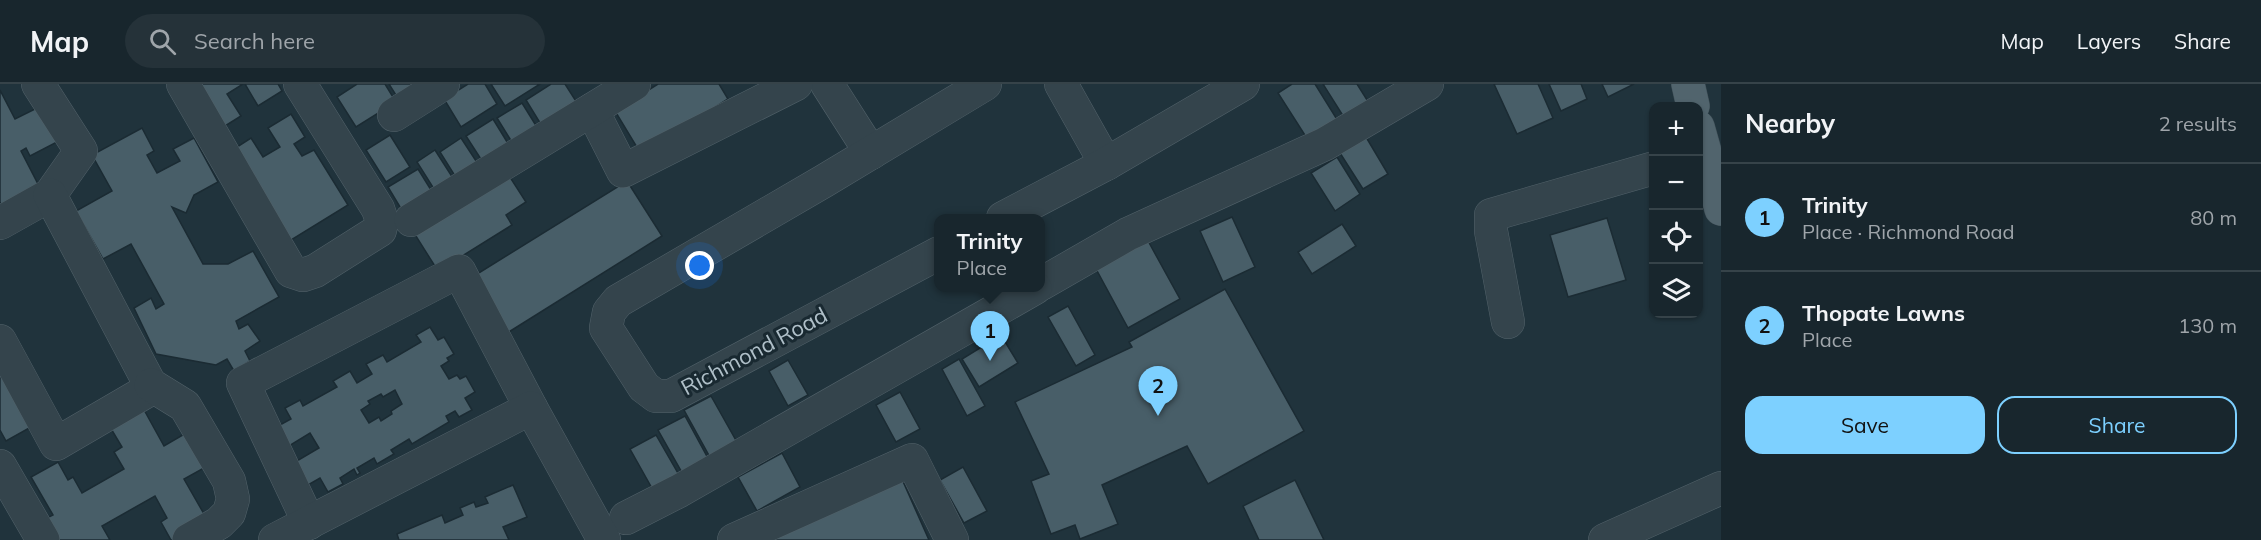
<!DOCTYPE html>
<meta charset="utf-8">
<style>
body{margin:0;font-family:Mulish,sans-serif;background:#253239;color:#f1f3f6}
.controls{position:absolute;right:18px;top:18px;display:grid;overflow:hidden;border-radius:12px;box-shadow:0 2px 4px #0004}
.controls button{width:54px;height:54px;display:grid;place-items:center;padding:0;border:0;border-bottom:2px solid #364349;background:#18262d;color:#f1f3f6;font:30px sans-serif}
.you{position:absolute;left:700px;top:182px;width:21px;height:21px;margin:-15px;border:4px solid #fff;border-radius:50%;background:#1a73e8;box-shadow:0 0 0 9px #1a73e833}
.badge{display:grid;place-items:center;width:39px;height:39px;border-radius:50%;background:#7dd0ff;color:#111;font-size:20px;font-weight:700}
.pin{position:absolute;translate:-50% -50px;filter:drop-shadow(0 2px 3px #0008)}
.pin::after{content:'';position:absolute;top:32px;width:21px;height:18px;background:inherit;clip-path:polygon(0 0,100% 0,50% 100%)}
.popup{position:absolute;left:934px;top:130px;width:111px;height:78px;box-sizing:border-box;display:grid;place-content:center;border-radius:12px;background:#18262d;filter:drop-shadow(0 2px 4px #0005);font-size:20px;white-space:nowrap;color:#9fa5aa}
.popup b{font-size:22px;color:#f1f3f6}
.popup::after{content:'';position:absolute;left:50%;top:100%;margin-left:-12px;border:12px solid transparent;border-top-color:#18262d}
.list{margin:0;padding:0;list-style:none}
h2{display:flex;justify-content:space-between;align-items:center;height:78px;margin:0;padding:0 24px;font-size:26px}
h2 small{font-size:20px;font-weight:400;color:#9fa5aa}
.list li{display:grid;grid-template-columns:39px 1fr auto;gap:18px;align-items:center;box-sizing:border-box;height:108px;padding:0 24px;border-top:2px solid #364349}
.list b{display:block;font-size:22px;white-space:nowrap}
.list p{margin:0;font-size:20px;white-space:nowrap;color:#9fa5aa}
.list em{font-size:20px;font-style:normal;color:#9fa5aa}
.actions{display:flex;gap:12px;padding:18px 24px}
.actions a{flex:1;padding:14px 0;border:2px solid #7dd0ff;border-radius:18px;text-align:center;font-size:21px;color:#7dd0ff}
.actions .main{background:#7dd0ff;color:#111}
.icon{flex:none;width:33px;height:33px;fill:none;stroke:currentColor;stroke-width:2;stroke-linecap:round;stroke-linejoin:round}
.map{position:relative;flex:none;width:1721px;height:456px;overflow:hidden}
header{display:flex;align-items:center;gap:36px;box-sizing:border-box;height:84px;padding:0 30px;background:#18262d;border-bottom:2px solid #364349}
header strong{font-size:28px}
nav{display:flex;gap:33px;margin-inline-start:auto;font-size:21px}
.search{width:420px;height:54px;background:#253239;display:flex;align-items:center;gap:15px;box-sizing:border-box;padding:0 21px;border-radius:33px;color:#9fa5aa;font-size:22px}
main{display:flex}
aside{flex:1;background:#18262d}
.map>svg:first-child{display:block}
</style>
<header>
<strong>Map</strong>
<div class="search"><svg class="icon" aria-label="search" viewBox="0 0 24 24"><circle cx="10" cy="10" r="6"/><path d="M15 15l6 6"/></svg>Search here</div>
<nav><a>Map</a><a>Layers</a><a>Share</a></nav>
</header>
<main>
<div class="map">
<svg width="1721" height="456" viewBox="0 0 1721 456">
<rect width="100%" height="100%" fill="#20333c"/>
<!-- building -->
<g fill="#485e68" stroke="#1b2b33" stroke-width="1.5" fill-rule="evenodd">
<polygon points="200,0 243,0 227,10 241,32 217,47"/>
<polygon points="245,0 278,0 282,7 258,22"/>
<polygon points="357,0 385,0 396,18 356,43 337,13"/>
<polygon points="389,0 423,0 399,16"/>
<polygon points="468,0 485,0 497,20 461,43 444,15"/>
<polygon points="491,0 540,0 505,22"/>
<polygon points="551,0 565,0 581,25 545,47 526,16"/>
<polygon points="658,0 719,0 728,15 641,70 615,27"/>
<polygon points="1292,0 1315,0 1338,37 1308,56 1278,9"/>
<polygon points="1323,0 1357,0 1369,19 1345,35"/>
<polygon points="1494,0 1538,0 1553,34 1517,50"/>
<polygon points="1549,0 1581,0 1587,15 1561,27"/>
<polygon points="1602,0 1634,0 1608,13"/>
<polygon points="0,6 15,35 41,22 59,57 30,72 26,64 21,67 40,104 2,123 0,118"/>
<polygon points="522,19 540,48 515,63 497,34"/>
<polygon points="291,30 305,53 294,60 302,72 314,66 348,121 283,161 226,70 251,54 263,73 280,63 268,44"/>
<polygon points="493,35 512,66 486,83 466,52"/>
<polygon points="142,44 154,67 147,71 157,89 180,77 173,65 194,54 218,98 194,111 186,129 172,123 203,180 228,180 253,167 279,213 236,237 239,245 248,240 260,257 245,267 250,277 234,287 227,275 216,281 156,270 134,224 151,214 156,225 164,220 131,160 103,175 76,127 112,107 92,71"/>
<polygon points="390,51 410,83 386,98 366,66"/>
<polygon points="1366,53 1388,90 1363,105 1340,69"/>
<polygon points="461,54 482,86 460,100 440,68"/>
<polygon points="435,66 458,102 439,113 417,78"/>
<polygon points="1337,73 1360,110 1335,127 1311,89"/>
<polygon points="504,84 526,118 506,131 512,141 438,187 414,149"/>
<polygon points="418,85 436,114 406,133 388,103"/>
<polygon points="627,97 662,152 504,251 469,195"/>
<polygon points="1232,133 1255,183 1223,198 1200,147"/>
<polygon points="1607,134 1626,196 1568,213 1550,151"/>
<polygon points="1342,140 1356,162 1312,190 1298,168"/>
<polygon points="1147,155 1180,215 1128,244 1095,183"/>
<polygon points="1225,205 1304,347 1208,400 1187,362 1102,401 1118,440 1080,455 1075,441 1051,450 1031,397 1049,390 1015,318 1132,263 1129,258"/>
<polygon points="1068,222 1095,271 1076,282 1048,233"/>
<path d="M430,243L438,256L444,253L454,270L447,274L449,277L441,282L449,295L457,291L460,295L466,292L475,308L465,314L472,326L459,333L455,327L446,332L449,338L412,360L409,355L391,366L394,370L377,380L374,374L357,384L360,389L357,391L354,385L340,394L343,400L328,408L320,394L308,401L295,378L319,364L310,349L289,362L278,342L291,335L285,324L300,316L303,322L337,303L333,297L350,287L357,299L372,290L366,280L383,271L387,278L421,258L416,251ZM395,306L402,320L391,327L392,330L381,337L379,333L369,339L361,326L370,320L368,317L381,310L383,313Z"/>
<polygon points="0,244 49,333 6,357 0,346"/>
<polygon points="1001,251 1018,279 979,303 962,275"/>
<polygon points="959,275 985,322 967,332 942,285"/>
<polygon points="788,276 808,311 788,322 769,287"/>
<polygon points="900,308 920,345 896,358 876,321"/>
<polygon points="711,312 738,360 711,375 684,326"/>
<polygon points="143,324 164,362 193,345 213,379 184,395 208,437 175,456 171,456 161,438 167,434 155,412 102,442 110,456 49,456 39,438 53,431 31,393 58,378 68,396 73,393 82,409 124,385 114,368 122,363 110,343"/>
<polygon points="685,332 710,378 684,392 658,346"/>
<polygon points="656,351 679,391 653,406 630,365"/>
<polygon points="782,369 800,403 757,427 738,393"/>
<polygon points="963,383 987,427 964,439 940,396"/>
<polygon points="901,393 929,456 759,456"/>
<polygon points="1295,396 1324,456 1259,456 1243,422"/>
<polygon points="513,401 527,433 503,443 509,456 399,456 397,450 442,431 445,439 463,431 460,424 474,418 476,423 488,419 485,413"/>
</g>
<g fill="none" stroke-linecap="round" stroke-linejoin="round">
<defs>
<g id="minor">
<polyline points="183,0 291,187 303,191 315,187 380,146 382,137 378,125 300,0"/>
<polyline points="827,0 871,69"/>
<polyline points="1061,0 1106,80"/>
<polyline points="592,26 623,87 796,0"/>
<polyline points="394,31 443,0"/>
<polyline points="1003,134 1106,80 1243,0"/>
<polyline points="411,136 634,0"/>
<polyline points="0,139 50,111 81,67 38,0"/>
<polyline points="939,169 671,312 656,312 644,303 606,244 609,228 618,217 824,97 985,0"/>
<polyline points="1041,200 1128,150 1325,60 1427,0"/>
<polyline points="1508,238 1491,147 1491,131 1654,84"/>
<polyline points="0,257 56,360 152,304 50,111"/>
<polyline points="151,301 185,322 229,397 233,415 229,429 219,439 189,456"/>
<polyline points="0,382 43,456"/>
<polyline points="626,434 679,407 1035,204"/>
<polyline points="309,439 243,299 459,187 531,324"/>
<polyline points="275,456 531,324 604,456"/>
<polyline points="734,456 912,376 952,456"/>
<polyline points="1605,456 1721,404"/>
</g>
<g id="major">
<polyline points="1688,0 1693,22"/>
<polyline points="1698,43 1721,125"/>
</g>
</defs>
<!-- minor casing -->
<use href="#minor" stroke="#52626a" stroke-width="34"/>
<!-- major casing -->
<use href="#major" stroke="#405058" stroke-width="34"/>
<!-- minor -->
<use href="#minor" stroke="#34444c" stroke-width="33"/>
<!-- major -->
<use href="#major" stroke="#51646d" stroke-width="33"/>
</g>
<g text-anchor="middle" stroke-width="6" stroke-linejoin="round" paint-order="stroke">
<!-- street labels -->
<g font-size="22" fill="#afbfc8" stroke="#192931">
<text transform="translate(754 267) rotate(-28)" y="8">Richmond Road</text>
</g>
</g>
</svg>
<div class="controls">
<button>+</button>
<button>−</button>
<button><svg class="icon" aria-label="locate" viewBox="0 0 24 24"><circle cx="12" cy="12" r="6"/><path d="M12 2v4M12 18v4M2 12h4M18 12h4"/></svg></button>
<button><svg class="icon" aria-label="layers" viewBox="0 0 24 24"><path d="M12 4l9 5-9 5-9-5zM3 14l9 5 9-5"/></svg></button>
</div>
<div class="you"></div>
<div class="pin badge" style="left:990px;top:277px">1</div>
<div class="popup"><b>Trinity</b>Place</div>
<div class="pin badge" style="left:1158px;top:332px">2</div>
</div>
<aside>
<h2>Nearby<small>2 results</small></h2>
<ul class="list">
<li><span class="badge">1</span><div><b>Trinity</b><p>Place · Richmond Road</p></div><em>80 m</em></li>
<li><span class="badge">2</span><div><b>Thopate Lawns</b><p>Place</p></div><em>130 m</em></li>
</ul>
<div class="actions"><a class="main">Save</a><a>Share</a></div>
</aside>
</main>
